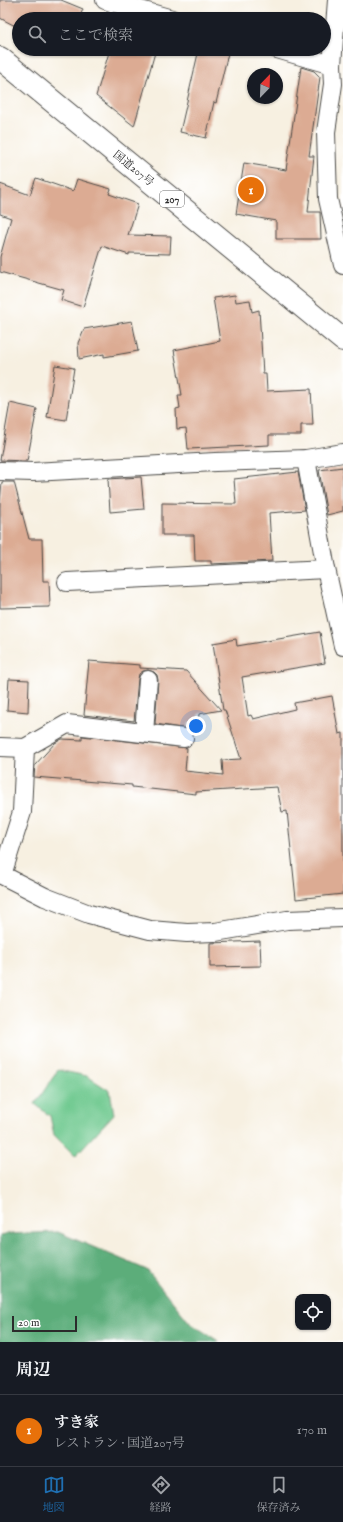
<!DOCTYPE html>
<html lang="ja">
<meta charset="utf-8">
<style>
body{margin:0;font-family:"IM FELL English","Noto Serif JP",serif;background:#20242c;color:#f1f3f6}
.controls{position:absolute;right:12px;bottom:12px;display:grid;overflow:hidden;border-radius:8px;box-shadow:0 1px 3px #0004}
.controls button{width:36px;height:36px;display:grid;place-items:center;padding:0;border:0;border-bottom:1px solid #363941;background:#171b24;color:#f1f3f6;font:20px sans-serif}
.compass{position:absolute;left:247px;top:68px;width:36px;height:36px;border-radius:50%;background:#171b24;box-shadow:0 1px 3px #0004;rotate:23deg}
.scale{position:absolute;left:12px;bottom:10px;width:65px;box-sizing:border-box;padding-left:4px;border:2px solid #2b2b2b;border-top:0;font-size:11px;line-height:14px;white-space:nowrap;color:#2b2b2b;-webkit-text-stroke:3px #fff;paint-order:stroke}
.you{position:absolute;left:196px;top:726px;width:14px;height:14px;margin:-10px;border:3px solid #fff;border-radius:50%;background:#1a73e8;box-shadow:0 0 0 6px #1a73e833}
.badge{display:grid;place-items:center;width:26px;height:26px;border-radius:50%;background:#1f6fb2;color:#fff;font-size:13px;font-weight:700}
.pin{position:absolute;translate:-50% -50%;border:2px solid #fff;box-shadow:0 1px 4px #0006}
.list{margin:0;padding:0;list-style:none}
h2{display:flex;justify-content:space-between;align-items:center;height:52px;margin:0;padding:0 16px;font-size:17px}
h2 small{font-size:13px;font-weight:400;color:#9ea1a6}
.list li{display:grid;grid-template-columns:26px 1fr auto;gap:12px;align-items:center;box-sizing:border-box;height:72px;padding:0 16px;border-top:1px solid #363941}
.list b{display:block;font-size:15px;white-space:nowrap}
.list p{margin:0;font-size:13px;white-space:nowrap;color:#9ea1a6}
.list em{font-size:13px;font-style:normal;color:#9ea1a6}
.icon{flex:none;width:22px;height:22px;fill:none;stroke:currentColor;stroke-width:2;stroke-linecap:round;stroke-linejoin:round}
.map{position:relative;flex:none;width:343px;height:1342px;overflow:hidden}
.search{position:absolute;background:#171b24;box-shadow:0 1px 3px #0004;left:12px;right:12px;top:12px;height:44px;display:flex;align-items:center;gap:10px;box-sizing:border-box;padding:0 14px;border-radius:22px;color:#9ea1a6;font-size:15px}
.sheet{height:124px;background:#171b24}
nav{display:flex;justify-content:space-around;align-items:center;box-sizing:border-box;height:56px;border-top:1px solid #363941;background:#171b24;font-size:11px;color:#9ea1a6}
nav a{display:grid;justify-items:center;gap:2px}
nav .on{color:#1f6fb2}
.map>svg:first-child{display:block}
</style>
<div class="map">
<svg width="343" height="1342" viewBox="0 0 343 1342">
<rect width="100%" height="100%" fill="#fff"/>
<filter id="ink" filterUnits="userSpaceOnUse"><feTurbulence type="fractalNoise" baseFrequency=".025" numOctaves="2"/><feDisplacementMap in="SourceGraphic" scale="8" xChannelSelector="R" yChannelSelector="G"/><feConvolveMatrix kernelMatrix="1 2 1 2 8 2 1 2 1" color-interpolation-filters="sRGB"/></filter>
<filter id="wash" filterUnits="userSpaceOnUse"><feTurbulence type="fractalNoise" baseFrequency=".012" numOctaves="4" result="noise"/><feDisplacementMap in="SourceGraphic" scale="16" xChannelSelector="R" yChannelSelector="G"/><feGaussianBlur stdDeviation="0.9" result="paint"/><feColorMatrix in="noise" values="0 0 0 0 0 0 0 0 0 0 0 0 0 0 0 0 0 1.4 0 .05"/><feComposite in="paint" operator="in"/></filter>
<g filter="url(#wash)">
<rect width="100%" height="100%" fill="#f7f0e1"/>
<!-- green -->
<polygon fill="#6fc990" stroke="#4d7a5e" points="58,1070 87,1076 110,1091 114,1114 75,1156 54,1135 50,1116 35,1104"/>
<!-- forest -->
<polygon fill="#5bad7a" stroke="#436c52" points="58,1232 147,1270 190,1323 220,1342 0,1342 0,1236 5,1234"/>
<g id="blocks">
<!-- building -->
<g fill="#dcab93">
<polygon points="0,0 61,0 83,9 79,19 19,19 19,28 0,18"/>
<polygon points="110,49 156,49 134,126 96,96"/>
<polygon points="199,49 229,49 216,103 214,102 206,138 180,132"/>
<polygon points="301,67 314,71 320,77 309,156 314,156 308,212 320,212 321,239 276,239 276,221 236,214 244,163 286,170"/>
<polygon points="36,178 73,191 77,179 111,189 109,194 138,204 128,235 171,236 170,254 129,253 129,255 102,246 83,307 61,300 64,290 0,272 0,257 11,218 0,214 0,184 30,195"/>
<polygon points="235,295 236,302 250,300 252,312 259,310 263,374 266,374 267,391 311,389 313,425 301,425 301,435 269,435 269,445 188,449 186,428 177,429 176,409 180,408 178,395 182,395 174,350 220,341 213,298"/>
<polygon points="132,321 138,351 104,357 104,354 79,359 78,343 84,329"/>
<polygon points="55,365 74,368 66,420 47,417"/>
<polygon points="10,403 37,409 27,461 0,460"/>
<polygon points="343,467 343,511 327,515 319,470"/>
<polygon points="298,472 305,510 269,513 272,561 211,564 211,561 195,561 194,535 162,535 162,503 236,504 234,479"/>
<polygon points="141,477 144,509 110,512 108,479"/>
<polygon points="2,482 14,482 29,539 42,539 43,581 49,581 50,607 0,608 0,502"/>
<polygon points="320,632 325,663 242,677 248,716 251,715 253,719 295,709 294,703 332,696 339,734 343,733 343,894 296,899 287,811 282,812 277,787 196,792 196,794 132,787 132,785 34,777 35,765 55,743 62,739 82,740 82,736 187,748 185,771 223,775 222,760 241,759 225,710 223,710 213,643 236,639 237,646"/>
<polygon points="89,661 140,665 140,668 186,671 221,710 199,714 198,723 189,722 188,729 155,724 158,680 157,675 154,672 148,670 143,671 139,674 138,679 134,721 84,715"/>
<polygon points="9,679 29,680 28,712 7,710"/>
<polygon points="260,941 261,966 210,967 210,943"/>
</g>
</g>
</g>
<g filter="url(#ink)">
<use href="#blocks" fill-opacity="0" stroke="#4a4946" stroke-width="1"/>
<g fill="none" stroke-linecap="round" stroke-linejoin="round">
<defs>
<g id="street">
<polyline points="105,0 172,19"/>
<polyline points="277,49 332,65 333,84 326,132 328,199 343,265"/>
<polyline points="332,65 337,0"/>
<polyline points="306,459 326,569 343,646"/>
<polyline points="0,471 33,472 215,462 306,459 343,453"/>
<polyline points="67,582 326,569"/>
<polyline points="144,733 148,680"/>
<polyline points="0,747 25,748"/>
<polyline points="0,874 45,897 89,914 150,930 187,933 215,932 287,920 343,918"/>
<polyline points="2,875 22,812 25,748 67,724 184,738"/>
</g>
<polyline id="highway" points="0,58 343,340"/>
</defs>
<!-- street casing -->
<use href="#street" stroke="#4a4946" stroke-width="20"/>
<!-- highway casing -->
<use href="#highway" stroke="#4a4946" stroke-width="24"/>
<!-- street -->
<use href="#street" stroke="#fff" stroke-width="18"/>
<!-- highway -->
<use href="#highway" stroke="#fff" stroke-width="22"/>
</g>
</g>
<g text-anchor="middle" stroke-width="4" stroke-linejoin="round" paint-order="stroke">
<!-- shield labels -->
<rect fill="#fff" stroke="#6b6b6b" stroke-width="1" x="160" y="191" width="24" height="16" rx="3"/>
<g font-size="10" font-weight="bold" fill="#2b2b2b">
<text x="172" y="203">207</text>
</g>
<!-- street labels -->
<g font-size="11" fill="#2b2b2b" stroke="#fff">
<text transform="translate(134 168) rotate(39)" y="4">国道207号</text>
</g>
</g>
</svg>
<div class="controls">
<button><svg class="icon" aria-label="locate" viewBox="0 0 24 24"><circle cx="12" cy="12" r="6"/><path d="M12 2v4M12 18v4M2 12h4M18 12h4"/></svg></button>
</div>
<svg class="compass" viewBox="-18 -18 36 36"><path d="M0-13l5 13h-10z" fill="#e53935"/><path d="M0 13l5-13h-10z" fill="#9ea1a6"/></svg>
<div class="scale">20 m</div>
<div class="you"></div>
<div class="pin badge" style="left:251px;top:190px;background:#e8710a">1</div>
<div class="search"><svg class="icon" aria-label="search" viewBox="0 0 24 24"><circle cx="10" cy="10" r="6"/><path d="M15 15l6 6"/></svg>ここで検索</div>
</div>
<section class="sheet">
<h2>周辺<small></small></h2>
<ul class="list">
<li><span class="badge" style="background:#e8710a">1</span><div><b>すき家</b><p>レストラン · 国道207号</p></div><em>170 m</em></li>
</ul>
</section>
<nav>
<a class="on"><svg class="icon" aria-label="map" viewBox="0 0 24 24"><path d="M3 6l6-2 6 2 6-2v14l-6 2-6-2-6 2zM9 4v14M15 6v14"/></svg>地図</a>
<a><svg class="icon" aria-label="directions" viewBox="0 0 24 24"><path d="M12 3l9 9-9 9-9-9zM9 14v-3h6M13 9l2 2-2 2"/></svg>経路</a>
<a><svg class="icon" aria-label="saved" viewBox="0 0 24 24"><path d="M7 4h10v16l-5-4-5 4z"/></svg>保存済み</a>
</nav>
